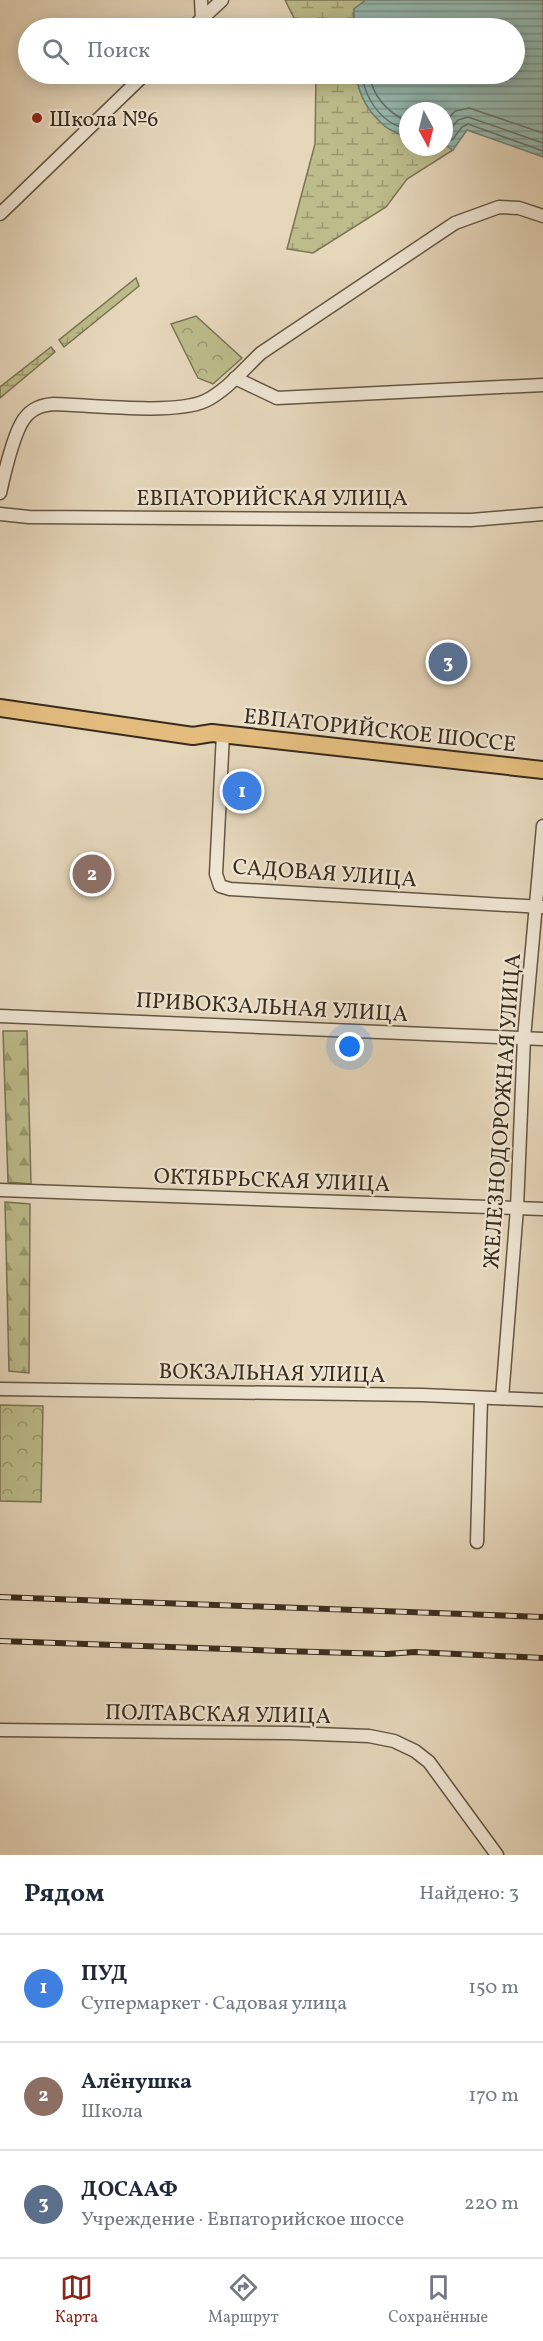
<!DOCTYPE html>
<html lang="ru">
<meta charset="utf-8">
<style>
body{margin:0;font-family:Vollkorn,serif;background:#f6f6f7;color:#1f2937}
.compass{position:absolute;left:399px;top:102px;width:54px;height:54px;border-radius:50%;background:#fff;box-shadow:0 3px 15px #0003;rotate:173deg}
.you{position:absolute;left:350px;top:1047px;width:21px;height:21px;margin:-15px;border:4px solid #fff;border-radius:50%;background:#1a73e8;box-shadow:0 0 0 9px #1a73e833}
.badge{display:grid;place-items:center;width:39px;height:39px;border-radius:50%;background:#8f2418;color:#fff;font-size:20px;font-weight:700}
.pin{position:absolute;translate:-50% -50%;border:3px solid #fff;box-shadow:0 2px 6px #0006}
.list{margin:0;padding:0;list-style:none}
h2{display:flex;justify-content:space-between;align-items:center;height:78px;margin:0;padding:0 24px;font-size:26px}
h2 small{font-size:20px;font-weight:400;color:#747a83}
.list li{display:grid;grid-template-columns:39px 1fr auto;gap:18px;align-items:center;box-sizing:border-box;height:108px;padding:0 24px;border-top:2px solid #e0e1e3}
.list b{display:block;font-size:22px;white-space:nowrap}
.list p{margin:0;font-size:20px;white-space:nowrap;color:#747a83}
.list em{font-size:20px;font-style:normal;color:#747a83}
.icon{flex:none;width:33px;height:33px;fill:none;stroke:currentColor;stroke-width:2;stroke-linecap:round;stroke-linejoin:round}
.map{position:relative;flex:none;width:543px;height:1855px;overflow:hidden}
.search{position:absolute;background:#fff;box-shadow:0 3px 15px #0003;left:18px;right:18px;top:18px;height:66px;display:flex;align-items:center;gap:15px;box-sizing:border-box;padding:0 21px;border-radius:33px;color:#747a83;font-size:22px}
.sheet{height:402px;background:#fff}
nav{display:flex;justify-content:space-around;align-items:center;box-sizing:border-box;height:84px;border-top:2px solid #e0e1e3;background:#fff;font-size:16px;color:#747a83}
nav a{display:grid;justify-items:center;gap:3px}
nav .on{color:#8f2418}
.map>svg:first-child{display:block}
</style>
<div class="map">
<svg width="543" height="1855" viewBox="0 0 543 1855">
<defs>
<pattern id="forest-firs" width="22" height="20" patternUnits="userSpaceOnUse" patternTransform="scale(1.5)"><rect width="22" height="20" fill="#bdbc8b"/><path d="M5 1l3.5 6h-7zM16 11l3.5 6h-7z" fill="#9b9971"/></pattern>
<pattern id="wetland-marsh" width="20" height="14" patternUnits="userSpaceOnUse" patternTransform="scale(1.5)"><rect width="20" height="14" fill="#bdbc8b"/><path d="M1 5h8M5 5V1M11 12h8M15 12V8" fill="none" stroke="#9b9971"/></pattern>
<pattern id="park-crowns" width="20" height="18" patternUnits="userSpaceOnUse" patternTransform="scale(1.5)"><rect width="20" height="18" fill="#bdbc8b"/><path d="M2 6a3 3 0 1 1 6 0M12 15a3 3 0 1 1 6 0" fill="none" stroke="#9b9971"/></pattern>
<pattern id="water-rules" width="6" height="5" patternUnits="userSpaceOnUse" patternTransform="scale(1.5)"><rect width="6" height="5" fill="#96bab0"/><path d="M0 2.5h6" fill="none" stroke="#7b978f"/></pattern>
</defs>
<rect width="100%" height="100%" fill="#e6d7bb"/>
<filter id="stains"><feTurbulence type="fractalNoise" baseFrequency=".00333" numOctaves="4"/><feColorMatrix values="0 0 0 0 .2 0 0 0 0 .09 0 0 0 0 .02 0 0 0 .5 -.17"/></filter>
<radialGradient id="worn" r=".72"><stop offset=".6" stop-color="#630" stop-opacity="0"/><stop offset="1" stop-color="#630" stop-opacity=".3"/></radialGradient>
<!-- forest -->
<g fill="url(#forest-firs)" stroke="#7b7454" stroke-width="1.5">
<polygon points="3,1031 27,1031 31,1184 8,1182"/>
<polygon points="5,1202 30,1204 29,1373 9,1371"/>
</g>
<!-- wetland -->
<g fill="url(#wetland-marsh)" stroke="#7b7454" stroke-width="1.5">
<polygon points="285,0 366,0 354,9 354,28 299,28"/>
<path d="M316,74H356C359,96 368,112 386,127C393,132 401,134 408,138V147H444V144L453,150L407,179L386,207L313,253L287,249L315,144Z"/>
<polygon points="136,278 139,286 64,347 59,340"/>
<polygon points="51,347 55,352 0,398 0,387"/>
</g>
<!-- park -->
<g fill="url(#park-crowns)" stroke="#7b7454" stroke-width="1.5">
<polygon points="196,316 242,358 213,384 198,378 171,324"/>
<polygon points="0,1405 43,1406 41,1502 0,1501"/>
</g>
<!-- water -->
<path fill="url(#water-rules)" stroke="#718175" stroke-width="1.5" d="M366,0H543V157L467,130L453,150L444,144V111H408V138C401,134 393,132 386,127C368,112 359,96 356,74H514V28H354V9Z"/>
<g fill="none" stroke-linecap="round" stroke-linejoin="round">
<!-- shore -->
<g stroke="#687266" stroke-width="1.5">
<path d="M362,74C364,93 374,111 390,122C396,126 403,127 408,131"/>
<path d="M369,74C373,97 387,112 408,122"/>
<polyline points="444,123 455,111 469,108 543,133"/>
<polyline points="444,132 449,131 458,120 468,117 543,143"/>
<polyline points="444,139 452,140 462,127 468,124 543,151"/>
</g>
<defs>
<g id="minor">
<polyline points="201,0 202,19"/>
<polyline points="192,28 222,0"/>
<polyline points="0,214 145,74"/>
<polyline points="235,378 277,398 543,385"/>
<path d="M0,493C4,475 14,433 24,419C32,408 42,405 54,404C89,405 175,415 205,401C226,391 244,369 261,353L455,223L499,207L519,208L543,216"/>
<polyline points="0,514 29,517 471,520 543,514"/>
<polyline points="223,734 216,874 220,886 230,889 542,907"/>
<polyline points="0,1016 543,1039"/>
<polyline points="0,1190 543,1209"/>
<polyline points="0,1389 422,1395 543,1400"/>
<polyline points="502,1398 517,1208 524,1038 543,826"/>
<polyline points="477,1542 481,1398"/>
<polyline points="0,1730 290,1733 369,1736 394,1741 415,1751 429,1762 497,1855"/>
</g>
<polyline id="major" points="0,708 193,736 212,733 543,770"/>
</defs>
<!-- minor casing -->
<use href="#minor" stroke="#645644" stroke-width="15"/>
<!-- major casing -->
<use href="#major" stroke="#392b1d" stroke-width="20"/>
<!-- minor -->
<use href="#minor" stroke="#efe5d3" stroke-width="12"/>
<!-- major -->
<use href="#major" stroke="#e3bc7e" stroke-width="16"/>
<defs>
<g id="rail">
<polyline points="0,1597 543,1617"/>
<polyline points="0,1641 282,1651 387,1654 415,1652 543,1658"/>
</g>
</defs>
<!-- rail casing -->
<use href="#rail" stroke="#392b1d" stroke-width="6"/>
<!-- rail -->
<use href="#rail" stroke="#efe5d3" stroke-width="4" stroke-dasharray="11" stroke-linecap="butt"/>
</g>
<!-- markers -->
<circle fill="#8f2418" stroke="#efe5d3" stroke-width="2" cx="37" cy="118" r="6"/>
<g text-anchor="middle" stroke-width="4.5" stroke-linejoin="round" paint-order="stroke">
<!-- poi labels -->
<g font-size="22" fill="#392b1d" stroke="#efe5d3" text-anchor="start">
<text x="49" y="126">Школа №6</text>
</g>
<!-- street labels -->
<g font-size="22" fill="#392b1d" stroke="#efe5d3">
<text x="272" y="505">ЕВПАТОРИЙСКАЯ УЛИЦА</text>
<text transform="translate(380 729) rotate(6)" y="8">ЕВПАТОРИЙСКОЕ ШОССЕ</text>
<text transform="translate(325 872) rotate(4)" y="8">САДОВАЯ УЛИЦА</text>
<text transform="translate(272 1006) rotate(3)" y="8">ПРИВОКЗАЛЬНАЯ УЛИЦА</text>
<text transform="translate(501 1111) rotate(-86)" y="8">ЖЕЛЕЗНОДОРОЖНАЯ УЛИЦА</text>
<text transform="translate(272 1179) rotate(2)" y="8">ОКТЯБРЬСКАЯ УЛИЦА</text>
<text transform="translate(272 1372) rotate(1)" y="8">ВОКЗАЛЬНАЯ УЛИЦА</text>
<text transform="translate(218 1713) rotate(1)" y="8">ПОЛТАВСКАЯ УЛИЦА</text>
</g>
</g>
<rect width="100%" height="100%" filter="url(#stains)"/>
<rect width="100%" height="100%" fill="url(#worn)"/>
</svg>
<svg class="compass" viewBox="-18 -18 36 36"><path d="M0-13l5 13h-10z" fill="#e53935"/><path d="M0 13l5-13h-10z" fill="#747a83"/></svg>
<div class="you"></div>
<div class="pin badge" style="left:242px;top:791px;background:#3f7fe0">1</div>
<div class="pin badge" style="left:92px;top:874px;background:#8d6e63">2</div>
<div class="pin badge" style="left:448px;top:662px;background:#5c6f8a">3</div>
<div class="search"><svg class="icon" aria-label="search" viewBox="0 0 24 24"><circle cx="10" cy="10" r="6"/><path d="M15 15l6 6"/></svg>Поиск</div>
</div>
<section class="sheet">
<h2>Рядом<small>Найдено: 3</small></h2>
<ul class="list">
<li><span class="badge" style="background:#3f7fe0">1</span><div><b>ПУД</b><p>Супермаркет · Садовая улица</p></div><em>150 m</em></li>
<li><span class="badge" style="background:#8d6e63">2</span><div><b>Алёнушка</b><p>Школа</p></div><em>170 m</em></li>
<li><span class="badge" style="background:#5c6f8a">3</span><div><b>ДОСААФ</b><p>Учреждение · Евпаторийское шоссе</p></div><em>220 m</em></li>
</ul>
</section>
<nav>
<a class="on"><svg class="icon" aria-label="map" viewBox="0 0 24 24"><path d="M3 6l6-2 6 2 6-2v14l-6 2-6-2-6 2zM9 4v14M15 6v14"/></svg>Карта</a>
<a><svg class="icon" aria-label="directions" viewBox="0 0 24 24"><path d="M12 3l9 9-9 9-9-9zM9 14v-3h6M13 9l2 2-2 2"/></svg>Маршрут</a>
<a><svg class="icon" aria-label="saved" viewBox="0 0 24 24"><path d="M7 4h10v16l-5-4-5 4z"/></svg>Сохранённые</a>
</nav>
